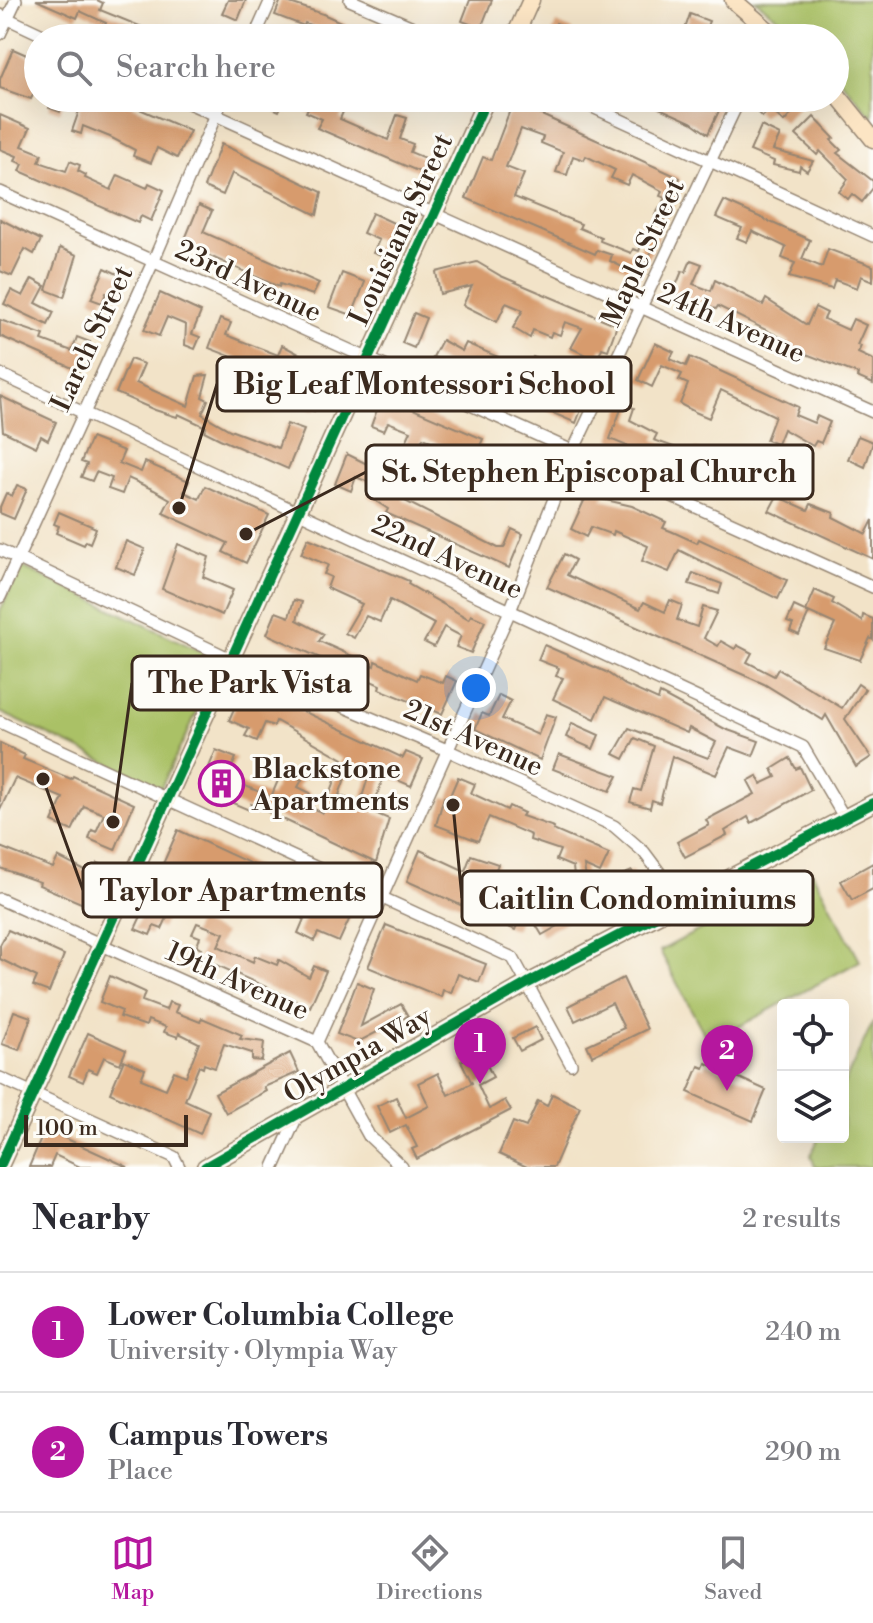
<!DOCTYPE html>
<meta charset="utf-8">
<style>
body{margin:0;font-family:"Libre Bodoni",serif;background:#f2f2f3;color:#2b2b33}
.controls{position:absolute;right:24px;bottom:24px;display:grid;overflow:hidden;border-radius:8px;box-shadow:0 8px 32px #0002}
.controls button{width:72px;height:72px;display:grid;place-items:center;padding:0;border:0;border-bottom:2px solid #e1e1e2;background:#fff;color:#2b2b33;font:40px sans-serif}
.scale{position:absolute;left:24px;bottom:20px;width:164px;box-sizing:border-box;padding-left:8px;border:4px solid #3b2a1e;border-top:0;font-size:22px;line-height:28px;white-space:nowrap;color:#3b2a1e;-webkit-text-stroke:6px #fdfcf7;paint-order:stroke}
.you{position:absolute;left:476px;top:688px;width:28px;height:28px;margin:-20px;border:6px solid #fff;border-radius:50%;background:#1a73e8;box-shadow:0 0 0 12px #1a73e833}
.badge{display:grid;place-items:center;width:52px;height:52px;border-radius:50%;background:#b5179e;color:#fff;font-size:26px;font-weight:700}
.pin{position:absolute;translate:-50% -66px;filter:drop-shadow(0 2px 4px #0008)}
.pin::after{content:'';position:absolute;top:42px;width:28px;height:24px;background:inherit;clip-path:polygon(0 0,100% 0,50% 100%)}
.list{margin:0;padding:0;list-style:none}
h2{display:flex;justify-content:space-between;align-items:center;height:104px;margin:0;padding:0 32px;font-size:34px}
h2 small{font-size:26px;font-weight:400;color:#7c7c81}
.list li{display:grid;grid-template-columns:52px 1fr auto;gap:24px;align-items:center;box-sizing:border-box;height:120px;padding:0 32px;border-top:2px solid #e1e1e2}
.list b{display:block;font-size:30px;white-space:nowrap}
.list p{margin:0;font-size:26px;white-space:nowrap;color:#7c7c81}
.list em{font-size:26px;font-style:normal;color:#7c7c81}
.icon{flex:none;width:44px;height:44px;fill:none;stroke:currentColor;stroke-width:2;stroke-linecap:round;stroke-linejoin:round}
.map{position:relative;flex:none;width:873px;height:1167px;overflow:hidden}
.search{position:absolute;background:#fff;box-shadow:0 8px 32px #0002;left:24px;right:24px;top:24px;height:88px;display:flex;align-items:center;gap:20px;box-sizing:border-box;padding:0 28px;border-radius:44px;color:#7c7c81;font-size:30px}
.sheet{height:344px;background:#fff}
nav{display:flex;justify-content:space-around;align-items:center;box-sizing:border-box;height:112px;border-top:2px solid #e1e1e2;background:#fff;font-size:22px;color:#7c7c81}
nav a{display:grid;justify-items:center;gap:4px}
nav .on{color:#b5179e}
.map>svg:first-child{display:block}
</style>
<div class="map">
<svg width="873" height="1167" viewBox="0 0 873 1167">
<rect width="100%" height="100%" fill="#fdfcf7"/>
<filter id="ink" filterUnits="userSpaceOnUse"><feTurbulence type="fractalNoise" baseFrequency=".0125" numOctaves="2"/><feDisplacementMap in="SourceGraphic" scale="16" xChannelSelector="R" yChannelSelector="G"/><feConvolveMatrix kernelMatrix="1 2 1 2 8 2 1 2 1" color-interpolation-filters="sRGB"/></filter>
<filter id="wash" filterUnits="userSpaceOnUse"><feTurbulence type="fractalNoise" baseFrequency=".006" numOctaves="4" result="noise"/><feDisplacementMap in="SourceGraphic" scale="32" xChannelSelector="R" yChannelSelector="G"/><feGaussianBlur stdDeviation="1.8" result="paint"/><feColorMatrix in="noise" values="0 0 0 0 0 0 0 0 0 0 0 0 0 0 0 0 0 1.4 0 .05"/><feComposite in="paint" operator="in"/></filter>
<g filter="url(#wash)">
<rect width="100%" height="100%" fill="#f2e3c8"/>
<!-- green -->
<g fill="#aac166" stroke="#727642" stroke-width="2">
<polygon points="755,0 873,0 873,118 835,74 835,38 804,38"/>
<polygon points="21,566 221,661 161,788 0,712 0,611"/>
<polygon points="811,870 860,961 709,1043 660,951"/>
<polygon points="873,1022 873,1167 815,1167 811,1155 819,1137 843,1137 843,1086"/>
</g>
<g id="blocks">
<!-- building -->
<g fill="#d79b6d" fill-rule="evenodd">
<polygon points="36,0 97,0 103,3 100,10 169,38 119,38 103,31 106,23 80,11 77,18"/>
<polygon points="228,0 246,0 238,20 222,13"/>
<polygon points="281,0 323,14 376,38 333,38 335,34 305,23 304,26 275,15"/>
<polygon points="470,0 492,0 481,28 462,21"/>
<polygon points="690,14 709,21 705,31 720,38 689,38 691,31 685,29"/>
<polygon points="556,23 573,30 570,38 550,38"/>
<polygon points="13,49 38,60 38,81 31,99 0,88 0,79"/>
<polygon points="54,98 122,98 121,101 190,131 177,158 157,148 151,163 133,156 135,150 110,137 83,126 81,134 72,131 80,108 64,101 60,112 49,108"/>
<polygon points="250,98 285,98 279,111"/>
<polygon points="313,98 324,98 345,107 340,119 388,140 397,115 407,118 400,139 413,144 410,152 427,159 422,173 317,128 322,119 306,112"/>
<polygon points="637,98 725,98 708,134 691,122"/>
<polygon points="767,98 771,102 784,98 788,102 792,99 799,106 784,122 770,109 762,117 755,110"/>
<polygon points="513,102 680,178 678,183 684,186 664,221 655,215 666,198 660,196 662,191 632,175 627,185 611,178 615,170 586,156 584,160 573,156 567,175 556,172 563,152 541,143 543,137 521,129 506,167 524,174 514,197 581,224 579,228 601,237 600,241 631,253 633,249 639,251 647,232 659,236 640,276 610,261 612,255 597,250 595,254 466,198 483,157 491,160"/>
<polygon points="0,115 30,128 22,146 42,154 39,162 66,171 70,161 80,165 78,171 86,175 85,178 111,190 118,175 147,188 149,183 164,190 151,221 141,216 138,223 20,171 23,164 15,161 17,156 0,149"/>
<polygon points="814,117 834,138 831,140 841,150 837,153 873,181 873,188 862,202 852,194 848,199 839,192 848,179 820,151 817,155 796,135"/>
<polygon points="761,126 780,135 773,150 813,161 807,171 800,166 799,171 773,165 774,161 750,151"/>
<polygon points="221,144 322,192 317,215 232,173 223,195 204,187"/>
<polygon points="724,201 810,240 802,259 822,267 828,249 873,266 873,281 861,276 857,288 835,280 832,289 789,277 795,263 782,258 786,247 752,231 747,242 737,238 742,228 716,217"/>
<polygon points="199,205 212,211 203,232 319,283 313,295 280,284 279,287 183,244"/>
<polygon points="372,213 400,226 386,258 373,253 379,240 363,233"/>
<polygon points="0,219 41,240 34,254 25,249 12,276 0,271"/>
<polygon points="60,248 77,255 64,297 46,290"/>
<polygon points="691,260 702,264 693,284 711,291 715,280 763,305 766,299 807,325 815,307 827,313 824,319 848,330 853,319 866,325 857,345 861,346 858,353 873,360 873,384 857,377 858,374 788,347 790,342 718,306 716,309 673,293 682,271 686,272"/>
<polygon points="477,262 501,276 617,325 608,350 602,348 596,364 586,360 588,356 571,348 582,328 565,322 560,335 552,332 550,337 533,330 530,338 513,328 523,310 506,303 497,322 463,305 472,286 440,294 436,272"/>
<polygon points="105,268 124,277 115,297 106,293 102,303 91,299"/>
<polygon points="342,273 365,282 352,315 329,307"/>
<polygon points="32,279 45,286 36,303 54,312 48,325 4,304 11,290 23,296"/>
<polygon points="160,293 201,312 192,334 200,337 195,349 185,345 186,325 167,317 159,336 144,330"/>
<polygon points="414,313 426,318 414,348 402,343"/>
<polygon points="220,319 231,323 226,335 278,355 282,345 331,371 314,411 297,404 306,384 289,376 278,398 261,390 270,372 209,348"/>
<polygon points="0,320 44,335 42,340 72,351 77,337 90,342 79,371 0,336"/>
<polygon points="442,340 462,351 466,343 498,357 491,373 482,369 479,374 466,368 464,372 433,357"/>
<polygon points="655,343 674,352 670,359 686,366 690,357 798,407 795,415 814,423 817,416 830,422 821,443 816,441 813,446 783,429 777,444 766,440 775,416 721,390 709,418 695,412 680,404 688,384 679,380 682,374 662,365 652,387 638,380"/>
<polygon points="533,357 548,364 540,383 551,388 562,366 592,382 576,423 500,390 506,375 522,380"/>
<polygon points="130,359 144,364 136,383 188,406 197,376 208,375 202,397 208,400 202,414 230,430 278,448 287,424 304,430 288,469 220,439 204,431 206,427 178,414 177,417 155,410 116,393"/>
<polygon points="0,396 56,422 48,440 41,436 36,447 3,431"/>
<polygon points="380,402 397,408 399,403 483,439 480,446 502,455 504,450 519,455 512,474 493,466 486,484 458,477 463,460 459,458 461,452 423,438 417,451 404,446 411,431 388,422 384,431 371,426"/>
<polygon points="623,404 634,408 630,420 657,434 654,440 693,454 696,449 732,468 735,462 753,470 746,487 737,483 734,491 610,439"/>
<polygon points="858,436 873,442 865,467 848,459"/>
<polygon points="91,438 124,451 119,463 141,472 145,462 189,481 184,492 199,499 205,486 269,515 246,563 223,552 228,543 163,513 170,499 154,490 128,478 122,494 108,489 112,478 96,472 92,481 81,477 87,464 81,462"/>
<polygon points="347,454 377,469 371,483 356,477 351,491 335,484"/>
<polygon points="373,482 405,495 403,500 498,548 504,548 512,529 523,534 509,568 386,513 388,509 368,496"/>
<polygon points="17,485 27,489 14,519 0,513 0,507 6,493 12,496"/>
<polygon points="590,488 605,495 602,499 632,506 666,522 663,528 673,532 697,543 699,539 787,580 778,599 679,550 669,572 642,561 648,546 614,531 613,535 591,527 586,537 571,529"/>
<polygon points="777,496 808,510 811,504 834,513 833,517 866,534 873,520 873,559 769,511"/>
<polygon points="59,512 96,528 90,543 86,541 84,545 56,533 59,526 54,524"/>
<polygon points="308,538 409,581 408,584 469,619 471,615 485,621 471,653 456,647 461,636 444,627 434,647 424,642 434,624 390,600 380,622 366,616 354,638 345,633 362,604 327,588 331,577 324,574 328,565 301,554"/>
<polygon points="126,541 145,549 135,575 116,567"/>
<polygon points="178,544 209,557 203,577 233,590 222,615 162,589"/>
<polygon points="564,554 575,560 567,575 640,609 644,602 665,612 670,600 682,605 677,620 697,627 703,607 717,611 704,638 718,646 721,641 735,649 737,645 752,653 747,662 774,676 778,669 842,708 858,684 865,689 845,719 871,757 856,767 826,715 823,720 764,684 547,587"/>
<polygon points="693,573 722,584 719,594 689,584"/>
<polygon points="815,590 834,599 832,603 862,621 863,615 873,619 873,640 870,638 860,660 824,648 835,624 806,611"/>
<polygon points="294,600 302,602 297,620 324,634 319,641 374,666 375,661 417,680 420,674 443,683 446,676 457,681 442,714 379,689 380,685 267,634 276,612 289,617"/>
<polygon points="794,606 809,613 799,635 790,631 793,624 787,622"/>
<polygon points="544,645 606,672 625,685 658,700 660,694 725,729 759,741 753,756 729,747 716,775 672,756 660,803 652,800 650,808 630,802 634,789 641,791 654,746 635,738 624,759 614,754 629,728 708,758 716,742 689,728 687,733 605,697 595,719 553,699 563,678 556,676 559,668 538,660"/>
<path d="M245,684L403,758L406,752L423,759L411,786L384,774L372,812L389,819L376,863L251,804L249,810L200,789L216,750L236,758L227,778L271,797L282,771L302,780L298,787L310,793L304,805L323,813L343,759L276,721L274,726L265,723L257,741L245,736L249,729L229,720ZM351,762L370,771L360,804L339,795Z"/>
<polygon points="499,695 511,701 502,719 538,735 546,714 556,717 540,760 475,729 482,713 489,716"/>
<polygon points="572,723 599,735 593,749 566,737"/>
<polygon points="0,743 25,755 23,759 71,779 73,776 134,804 115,850 89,839 92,830 96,832 104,814 84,806 72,831 52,822 63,798 15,778 0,810"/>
<polygon points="559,754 618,776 610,791 553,769"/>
<polygon points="790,758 796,769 800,767 811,790 751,823 748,817 725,831 727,835 685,857 677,842 709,825 706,820 755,794 748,781 757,776 761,784 776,777 772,769"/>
<polygon points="458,777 475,784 471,793 507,810 509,806 524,813 522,816 554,827 553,830 609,854 600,873 584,866 588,891 624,885 612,879 632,871 640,886 607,899 608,904 569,911 572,918 542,935 533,920 576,896 573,867 556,860 560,850 530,840 531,835 489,817 478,841 436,825 444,797 449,798"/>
<polygon points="178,830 353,911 339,942 318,933 314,941 298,933 304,919 302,917 247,895 241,908 182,880 185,876 162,866"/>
<polygon points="0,847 53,868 58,857 93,875 98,863 108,868 88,906 39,885 40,882 0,868"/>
<polygon points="420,850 465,871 471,855 498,864 492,880 507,886 513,873 539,884 535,894 530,892 515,930 502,924 510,903 474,888 467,908 407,881"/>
<polygon points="873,863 873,889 852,900 841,881"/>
<polygon points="148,901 170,911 162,929 154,926 150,935 135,929"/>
<polygon points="197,923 224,933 218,946 253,962 255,956 277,965 279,960 309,977 314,966 326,971 310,1007 199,957 202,948 197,946 200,937 192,934"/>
<polygon points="386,925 486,964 479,982 458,974 451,993 443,990 441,997 368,967"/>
<polygon points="8,930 64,955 49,992 33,986 37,977 0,959 0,945"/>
<polygon points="110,976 145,992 142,1001 166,1010 169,1002 178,1005 175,1012 200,1022 202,1018 242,1035 240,1039 264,1042 262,1061 252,1060 252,1053 224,1044 215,1068 204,1064 203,1068 199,1066 185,1100 209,1111 200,1134 110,1093 124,1060 145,1069 141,1079 166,1089 174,1071 186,1076 199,1043 179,1033 178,1037 164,1032 166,1027 148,1020 146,1026 120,1017 122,1011 100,1002"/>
<polygon points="623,978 647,1029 592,1056 587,1045 624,1028 612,1003 575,1021 568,1006"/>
<polygon points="357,982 374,989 361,1026 401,1004 408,1016 358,1042 337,1034"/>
<polygon points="14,1011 31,1017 19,1050 2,1044"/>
<polygon points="535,1027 541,1040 520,1051 513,1038"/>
<polygon points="88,1033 126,1050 120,1064 104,1057 97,1073 88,1069 83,1082 69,1076"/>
<polygon points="480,1051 493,1077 478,1085 489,1109 505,1100 511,1110 417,1159 412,1149 417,1147 406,1125 390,1133 377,1106 396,1097 406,1118 429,1106 418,1083 438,1073 448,1095 472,1083 461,1061"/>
<polygon points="290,1053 299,1072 264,1087 266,1091 226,1113 215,1093"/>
<polygon points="706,1063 766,1090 753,1121 688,1092 699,1066 704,1068"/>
<polygon points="552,1094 580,1107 554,1167 527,1167 499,1154 513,1122 526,1127 538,1101 547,1106"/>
<polygon points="45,1129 128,1167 80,1167 55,1155 50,1167 29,1167"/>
</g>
</g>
</g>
<g filter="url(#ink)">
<use href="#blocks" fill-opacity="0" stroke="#968673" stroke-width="2"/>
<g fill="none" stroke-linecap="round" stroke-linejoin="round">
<defs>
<g id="street">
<polyline points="350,0 438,38"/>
<polyline points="0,15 49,38"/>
<polyline points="0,34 16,0"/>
<polyline points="254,38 271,0"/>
<polyline points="178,98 873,412"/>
<polyline points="573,98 873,236"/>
<polyline points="0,192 873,587"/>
<polyline points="0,374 803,747 844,817"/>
<polyline points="0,550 231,659 447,750 614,826 644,852 683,904"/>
<polyline points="0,597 153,262 223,98"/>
<polyline points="0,722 513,958 571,1064"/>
<polyline points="0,899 317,1042 369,1136 402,1167"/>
<polyline points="317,1042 510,611 572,453 740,98"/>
<polyline points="0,1078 174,1157 179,1167"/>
<polyline points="274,1167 297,1116"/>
</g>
<g id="secondary">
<polyline points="733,0 777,38"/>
<polyline points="514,38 531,0"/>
<polyline points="835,92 873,139"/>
<polyline points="0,1166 487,98"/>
<polyline points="205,1167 528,983 873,803"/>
</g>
</defs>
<!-- street casing -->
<use href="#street" stroke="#968673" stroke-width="14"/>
<!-- secondary casing -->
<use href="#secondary" stroke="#968673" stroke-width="19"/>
<!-- street -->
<use href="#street" stroke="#fff" stroke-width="11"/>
<!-- secondary -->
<use href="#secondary" stroke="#fce5c4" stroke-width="16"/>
<defs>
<g id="cycleway">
<polyline points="0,1166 487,98"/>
<polyline points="205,1167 528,983 873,803"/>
</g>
</defs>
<!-- cycleway casing -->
<use href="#cycleway" stroke="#fdfcf7" stroke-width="15"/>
<!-- cycleway -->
<use href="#cycleway" stroke="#00873e" stroke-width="10"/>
</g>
</g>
<!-- icons -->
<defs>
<symbol id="building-ring" viewBox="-11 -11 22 22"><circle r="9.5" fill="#fdfcf7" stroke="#b5179e" stroke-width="1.5"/><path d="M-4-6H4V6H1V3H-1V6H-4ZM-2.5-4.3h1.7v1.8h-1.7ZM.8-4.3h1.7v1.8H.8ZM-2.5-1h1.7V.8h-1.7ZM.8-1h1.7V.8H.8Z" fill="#b5179e"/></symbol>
</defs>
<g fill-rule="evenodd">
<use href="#building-ring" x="196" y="758" width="51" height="51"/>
</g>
<g text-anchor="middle" stroke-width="6" stroke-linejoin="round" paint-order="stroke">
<!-- street labels -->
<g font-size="28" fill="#3b2a1e" stroke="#fdfcf7">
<text transform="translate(400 229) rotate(-65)" y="10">Louisiana Street</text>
<text transform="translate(642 252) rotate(-65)" y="10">Maple Street</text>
<text transform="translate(249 280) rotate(25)" y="10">23rd Avenue</text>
<text transform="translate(732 322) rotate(24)" y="10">24th Avenue</text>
<text transform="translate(91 338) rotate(-65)" y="10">Larch Street</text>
<text transform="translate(448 556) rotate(25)" y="10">22nd Avenue</text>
<text transform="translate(474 737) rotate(24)" y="10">21st Avenue</text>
<text transform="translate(238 980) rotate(24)" y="10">19th Avenue</text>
<text transform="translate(357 1054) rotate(-30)" y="10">Olympia Way</text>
</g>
<!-- poi labels -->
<g font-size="28" font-weight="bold" fill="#3b2a1e" stroke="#fdfcf7" text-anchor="start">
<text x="252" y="778">Blackstone<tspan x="252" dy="32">Apartments</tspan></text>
</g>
</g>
<!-- callouts -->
<path fill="none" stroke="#3b2a1e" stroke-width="3" d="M179 508L217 384M246 534L366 472M113 822L132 683M43 779L83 890M453 805L462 898"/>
<g fill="#3b2a1e" stroke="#fdfcf7" stroke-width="3">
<circle cx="179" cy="508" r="8"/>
<circle cx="246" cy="534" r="8"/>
<circle cx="113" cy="822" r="8"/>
<circle cx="43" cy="779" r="8"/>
<circle cx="453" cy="805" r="8"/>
</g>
<g fill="#fdfcf7" stroke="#3b2a1e" stroke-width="3">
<rect x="217" y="357" width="414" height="54" rx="8"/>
<rect x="366" y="445" width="447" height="54" rx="8"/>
<rect x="132" y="656" width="236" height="54" rx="8"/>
<rect x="83" y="863" width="299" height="54" rx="8"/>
<rect x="462" y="871" width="351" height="54" rx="8"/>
</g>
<g font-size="30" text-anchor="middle" font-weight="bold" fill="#3b2a1e">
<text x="424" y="394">Big Leaf Montessori School</text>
<text x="589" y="482">St. Stephen Episcopal Church</text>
<text x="250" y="693">The Park Vista</text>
<text x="233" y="901">Taylor Apartments</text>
<text x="637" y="909">Caitlin Condominiums</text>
</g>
</svg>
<div class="controls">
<button><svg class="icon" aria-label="locate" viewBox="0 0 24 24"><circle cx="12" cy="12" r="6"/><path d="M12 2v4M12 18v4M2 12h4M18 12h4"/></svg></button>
<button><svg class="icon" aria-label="layers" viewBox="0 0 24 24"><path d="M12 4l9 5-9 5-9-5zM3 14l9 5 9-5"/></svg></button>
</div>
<div class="scale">100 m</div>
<div class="you"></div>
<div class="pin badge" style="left:480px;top:1084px">1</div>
<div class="pin badge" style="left:727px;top:1091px">2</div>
<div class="search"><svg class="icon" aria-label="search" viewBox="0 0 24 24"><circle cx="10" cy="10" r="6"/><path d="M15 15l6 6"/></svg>Search here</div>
</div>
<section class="sheet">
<h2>Nearby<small>2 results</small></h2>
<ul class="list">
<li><span class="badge">1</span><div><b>Lower Columbia College</b><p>University · Olympia Way</p></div><em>240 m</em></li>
<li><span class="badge">2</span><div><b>Campus Towers</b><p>Place</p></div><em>290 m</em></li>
</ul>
</section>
<nav>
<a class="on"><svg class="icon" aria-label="map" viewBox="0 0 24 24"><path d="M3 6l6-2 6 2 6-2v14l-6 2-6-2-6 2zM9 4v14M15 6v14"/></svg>Map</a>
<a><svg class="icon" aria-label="directions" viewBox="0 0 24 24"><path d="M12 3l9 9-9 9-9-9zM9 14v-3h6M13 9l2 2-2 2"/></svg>Directions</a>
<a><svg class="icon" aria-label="saved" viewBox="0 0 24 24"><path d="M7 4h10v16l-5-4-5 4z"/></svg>Saved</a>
</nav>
